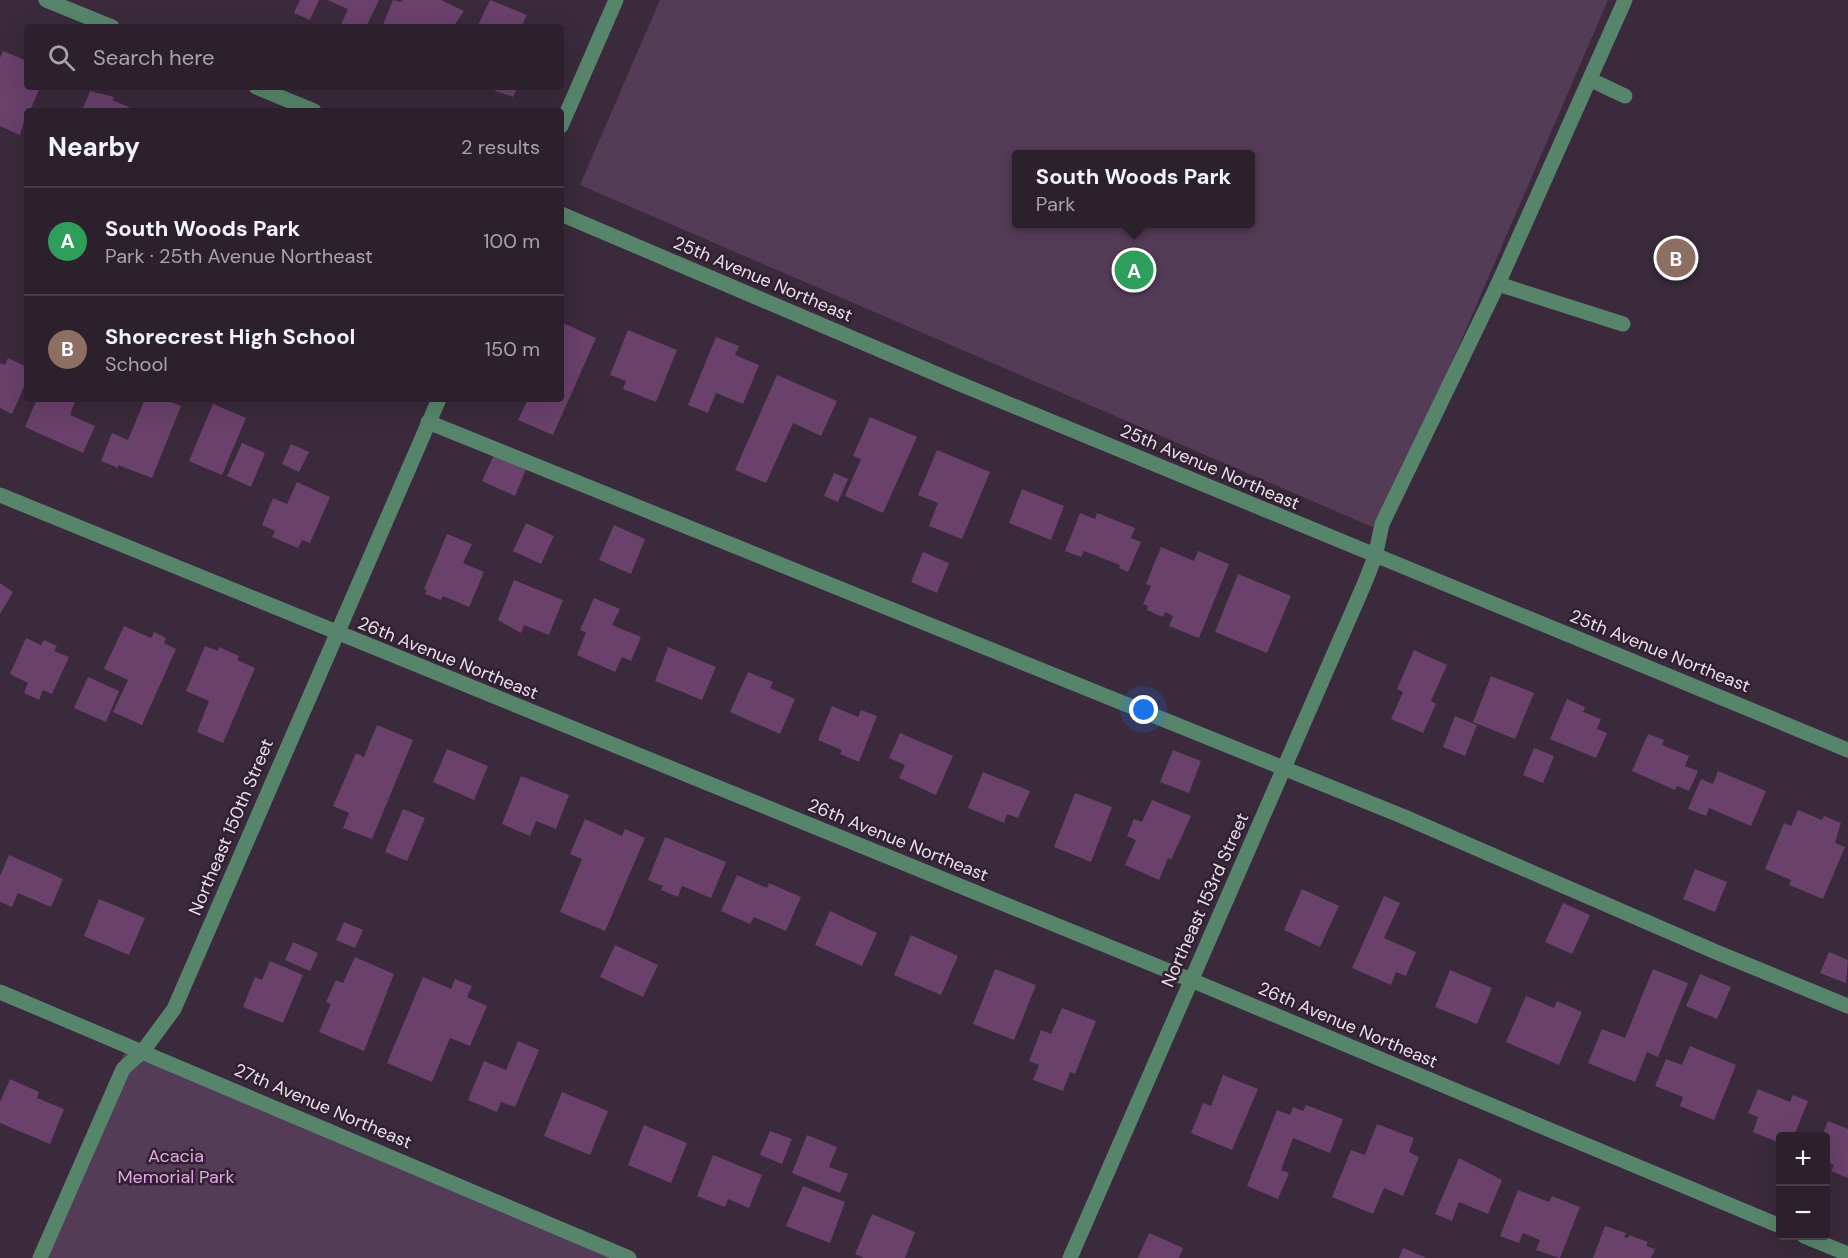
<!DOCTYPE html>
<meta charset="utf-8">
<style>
body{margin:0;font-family:"DM Sans",sans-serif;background:#382d38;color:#f1f3f6}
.controls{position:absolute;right:18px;bottom:18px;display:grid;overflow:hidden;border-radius:6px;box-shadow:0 6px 24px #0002}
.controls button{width:54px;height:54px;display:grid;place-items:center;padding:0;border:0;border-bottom:2px solid #483e48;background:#2c202c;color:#f1f3f6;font:30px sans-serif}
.you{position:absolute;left:1144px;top:710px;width:21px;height:21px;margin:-15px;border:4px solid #fff;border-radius:50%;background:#1a73e8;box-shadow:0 0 0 9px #1a73e833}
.badge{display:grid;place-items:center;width:39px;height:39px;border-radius:50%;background:#b45309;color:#fff;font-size:20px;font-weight:700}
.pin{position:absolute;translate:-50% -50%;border:3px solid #fff;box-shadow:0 2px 6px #0006}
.popup{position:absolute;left:1012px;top:150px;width:243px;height:78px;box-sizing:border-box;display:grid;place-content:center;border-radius:6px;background:#2c202c;filter:drop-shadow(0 2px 4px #0005);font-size:20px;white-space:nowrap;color:#a6a3a9}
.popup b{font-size:22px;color:#f1f3f6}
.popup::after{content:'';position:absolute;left:50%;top:100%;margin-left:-12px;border:12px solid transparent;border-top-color:#2c202c}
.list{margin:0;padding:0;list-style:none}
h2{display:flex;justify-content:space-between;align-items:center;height:78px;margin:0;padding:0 24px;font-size:26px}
h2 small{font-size:20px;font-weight:400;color:#a6a3a9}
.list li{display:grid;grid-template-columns:39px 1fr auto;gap:18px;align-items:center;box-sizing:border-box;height:108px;padding:0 24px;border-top:2px solid #483e48}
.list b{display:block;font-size:22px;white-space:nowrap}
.list p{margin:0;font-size:20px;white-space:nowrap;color:#a6a3a9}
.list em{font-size:20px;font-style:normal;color:#a6a3a9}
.icon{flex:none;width:33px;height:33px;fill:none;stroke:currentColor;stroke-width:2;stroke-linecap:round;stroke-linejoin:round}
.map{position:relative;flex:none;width:1848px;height:1258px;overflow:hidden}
.search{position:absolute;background:#2c202c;box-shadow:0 6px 24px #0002;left:24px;top:24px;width:540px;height:66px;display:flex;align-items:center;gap:15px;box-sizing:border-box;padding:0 21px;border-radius:6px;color:#a6a3a9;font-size:22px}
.panel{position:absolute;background:#2c202c;box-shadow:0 6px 24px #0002;left:24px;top:108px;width:540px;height:294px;border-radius:6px}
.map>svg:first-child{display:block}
</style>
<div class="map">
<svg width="1848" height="1258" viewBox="0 0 1848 1258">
<rect width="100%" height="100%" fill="#3a2a3b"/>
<!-- green -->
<g fill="#543c56" fill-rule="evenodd">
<path d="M660,0H1608L1382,524L1377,529L580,185ZM1017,154H1251V224H1017Z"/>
<polygon points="127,1046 628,1258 37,1258"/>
</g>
<!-- building -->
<g fill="#69416b">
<polygon points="300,0 319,0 310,20 294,13"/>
<polygon points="327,0 379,0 366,27 340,27 348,9"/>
<polygon points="393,0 401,2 403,0 441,0 464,11 453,27 382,27"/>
<polygon points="490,0 527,15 521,27 477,27"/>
<polygon points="3,51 27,61 27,87 40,87 30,111 27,111 20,135 0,126 0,58"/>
<polygon points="496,87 518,87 513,97 495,91"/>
<polygon points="90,91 114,97 112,100 129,107 128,111 82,111"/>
<polygon points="561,322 596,338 553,435 518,420 528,399 561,399"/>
<polygon points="628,330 677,350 656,402 623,389 626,381 610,375"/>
<polygon points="716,337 739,346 735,355 759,365 743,404 716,393 708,413 688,405"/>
<polygon points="8,358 27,367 27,380 12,414 0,408 0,363 5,365"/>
<polygon points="777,375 837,401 821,436 793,423 766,483 735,470"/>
<polygon points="37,399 76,399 70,415 95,426 83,453 25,427"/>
<polygon points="145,399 163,399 181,406 152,478 118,465 118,468 101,461 112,433 128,440"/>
<polygon points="213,404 246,418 222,475 189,461"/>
<polygon points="870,417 917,437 883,513 845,496 861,459 853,456"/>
<polygon points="242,443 265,453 251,487 227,476"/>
<polygon points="291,444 309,452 299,472 282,464"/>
<polygon points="937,450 990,472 962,539 929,526 938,503 918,495"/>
<polygon points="494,455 526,469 515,496 482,481"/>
<polygon points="834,473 848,479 838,502 824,496"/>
<polygon points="297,482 330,497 310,543 302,540 298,548 272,537 275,531 262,525 273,498 287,504"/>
<polygon points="1022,489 1064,506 1051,540 1009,523"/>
<polygon points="1080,513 1095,519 1097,513 1135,528 1131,538 1141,542 1128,572 1119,568 1120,565 1084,551 1081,557 1065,551"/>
<polygon points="526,523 554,536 541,564 513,551"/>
<polygon points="614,525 645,539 631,574 599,560"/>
<polygon points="447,534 472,544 463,563 484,572 469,607 443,596 441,600 425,594 427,590 424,589"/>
<polygon points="1161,547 1194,561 1198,551 1229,564 1199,638 1169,626 1173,616 1165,612 1163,617 1147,610 1148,606 1143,604 1151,586 1146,584"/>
<polygon points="923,552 949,563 937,593 911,582"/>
<polygon points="1238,574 1291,596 1267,653 1215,632"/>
<polygon points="514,580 563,600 549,635 524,625 521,633 498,620"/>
<polygon points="0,583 13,592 0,614"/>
<polygon points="594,598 620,609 612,625 641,637 631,661 622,657 615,672 577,655 586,632 580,630"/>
<polygon points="124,626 151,638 154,632 166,638 164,643 176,649 142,725 113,712 128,680 104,669"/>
<polygon points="26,638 41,645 44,640 57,646 54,651 69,657 52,694 43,690 39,700 24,693 28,683 10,674"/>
<polygon points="205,646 218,651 219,647 239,656 237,660 255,668 223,743 197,732 209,701 186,691"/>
<polygon points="668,647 716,667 702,700 655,681"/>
<polygon points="1414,650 1447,665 1431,701 1436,704 1423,733 1391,719 1403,692 1397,689"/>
<polygon points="748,672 773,682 770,688 795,699 780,734 730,712"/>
<polygon points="1491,676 1534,693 1515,739 1473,722"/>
<polygon points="88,677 119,691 106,722 74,708"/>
<polygon points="1567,699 1585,707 1583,712 1601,719 1597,729 1607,733 1596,758 1550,739"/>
<polygon points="832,706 858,717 861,710 877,716 859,762 840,754 842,750 818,740"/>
<polygon points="1455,716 1477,725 1465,756 1443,747"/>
<polygon points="377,725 413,740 372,839 343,828 349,813 333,806 356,753 364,757"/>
<polygon points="900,733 953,756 936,795 899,778 905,765 889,758"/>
<polygon points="1648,734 1664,740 1662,745 1689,756 1685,766 1698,771 1689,791 1677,786 1675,790 1632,771"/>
<polygon points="1534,748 1554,756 1543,783 1523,775"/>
<polygon points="447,749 488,766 474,800 433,782"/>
<polygon points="1173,750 1201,761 1189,793 1160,782"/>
<polygon points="1718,771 1766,791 1751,826 1709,808 1706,816 1688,809 1701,779 1713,784"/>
<polygon points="983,772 1030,791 1018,818 1007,814 1004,823 968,808"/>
<polygon points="521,776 569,795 556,829 536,821 530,836 502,824"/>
<polygon points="1075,793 1112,807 1091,862 1054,847"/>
<polygon points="1152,800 1191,816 1171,860 1168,858 1159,880 1125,865 1136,840 1127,836 1134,819 1142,822"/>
<polygon points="403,809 425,818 407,861 385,852"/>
<polygon points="1798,810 1822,820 1824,816 1841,823 1835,843 1845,847 1823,899 1789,885 1791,880 1765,869 1784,823 1791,826"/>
<polygon points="585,819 622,836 625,829 645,838 605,931 560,912 582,859 570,854"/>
<polygon points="665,837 726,862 711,898 682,886 678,897 661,890 663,886 648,880"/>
<polygon points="9,855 63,879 51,907 18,893 12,907 0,902 0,876"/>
<polygon points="1695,869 1727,882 1715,912 1683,899"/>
<polygon points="737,875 767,888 769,883 801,897 786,931 754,917 750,924 721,911"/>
<polygon points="1302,889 1339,906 1320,947 1284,930"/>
<polygon points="1384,896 1400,903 1384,938 1416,952 1406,976 1396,972 1391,985 1352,968"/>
<polygon points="99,899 145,918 129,955 84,936"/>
<polygon points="1563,903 1590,915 1572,954 1545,942"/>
<polygon points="830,911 877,933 862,966 815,945"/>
<polygon points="344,922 363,930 355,948 336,940"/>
<polygon points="911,935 958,956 941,995 894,975"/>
<polygon points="293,942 318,953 310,971 285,960"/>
<polygon points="615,945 658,965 643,997 600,977"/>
<polygon points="1829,952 1848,960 1846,983 1820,973"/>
<polygon points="355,957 394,974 364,1051 319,1032 331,1004 326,1002 336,980 343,983"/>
<polygon points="270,961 303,975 283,1023 243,1007 255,977 262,980"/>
<polygon points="995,969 1036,985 1014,1040 973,1024"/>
<polygon points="1653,969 1688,983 1658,1057 1647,1052 1635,1082 1588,1063 1602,1029 1625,1038"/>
<polygon points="1450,970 1492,988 1477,1024 1435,1007"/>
<polygon points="1700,974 1731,987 1717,1019 1686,1006"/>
<polygon points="423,977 451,989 455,979 472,986 467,997 487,1006 470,1046 450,1038 432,1082 387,1063"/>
<polygon points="1526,996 1554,1008 1557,1001 1582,1012 1559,1065 1506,1042"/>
<polygon points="1062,1008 1096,1021 1075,1074 1070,1072 1063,1091 1033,1080 1039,1065 1029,1061 1041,1030 1051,1034"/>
<polygon points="518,1041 539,1050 515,1107 501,1102 497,1112 468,1100 484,1061 506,1070"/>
<polygon points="1690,1046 1736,1065 1714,1120 1680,1106 1683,1097 1655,1086 1666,1059 1682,1065"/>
<polygon points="1223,1075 1258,1089 1232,1150 1191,1133 1203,1103 1211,1106"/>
<polygon points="10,1079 39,1092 37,1098 64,1109 50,1144 0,1123 0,1102"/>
<polygon points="1758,1089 1790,1102 1793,1095 1808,1101 1794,1136 1780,1136 1780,1143 1753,1132 1758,1117 1748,1113"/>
<polygon points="562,1092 608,1111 590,1155 544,1136"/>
<polygon points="1306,1105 1343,1119 1330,1153 1293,1138 1281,1170 1289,1173 1278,1199 1247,1186 1277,1110 1290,1115 1293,1107 1303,1111"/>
<polygon points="1828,1121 1848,1129 1848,1178 1831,1171 1834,1165 1826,1161 1826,1136 1822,1136"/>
<polygon points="1377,1124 1414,1138 1409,1152 1419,1157 1403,1196 1384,1188 1373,1214 1332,1197 1351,1150 1365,1155"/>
<polygon points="644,1125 687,1143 671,1183 628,1165"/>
<polygon points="770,1131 792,1139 782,1164 760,1155"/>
<polygon points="807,1135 837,1147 829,1167 848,1174 840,1193 792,1173"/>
<polygon points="713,1155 762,1175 749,1208 728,1199 725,1207 697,1196"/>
<polygon points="1459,1158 1502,1180 1488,1214 1459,1202 1452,1221 1435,1214"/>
<polygon points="803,1186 845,1202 830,1243 786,1226"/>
<polygon points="1518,1190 1549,1202 1552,1196 1580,1207 1560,1258 1536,1250 1540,1240 1523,1233 1519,1243 1500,1236"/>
<polygon points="872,1214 915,1232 905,1258 864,1258 855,1254"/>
<polygon points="1605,1226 1626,1233 1624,1237 1628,1238 1629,1235 1648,1242 1646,1246 1655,1249 1651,1258 1593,1258"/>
<polygon points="1149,1233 1183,1248 1179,1258 1138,1258"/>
<polygon points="1403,1248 1427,1258 1399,1258"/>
</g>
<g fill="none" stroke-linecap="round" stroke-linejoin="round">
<!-- minor -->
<g stroke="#57856b" stroke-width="15">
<polyline points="46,0 112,27"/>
<polyline points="1591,80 1625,96"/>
<polyline points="256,87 314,111"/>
<polyline points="561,126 616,0"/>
<polyline points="561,214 953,381 1848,750"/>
<polyline points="1498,284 1623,324"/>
<polyline points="428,422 1402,816 1716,952 1848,1006"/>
<polyline points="0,495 1191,980 1780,1226"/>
<polyline points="0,992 629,1258"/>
<polyline points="1804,1236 1848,1254"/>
<polyline points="40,1258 123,1069 143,1051 174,1009 439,399"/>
<polyline points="1070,1258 1363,587 1375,557 1382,524 1498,284 1625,0"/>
</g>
</g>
<g text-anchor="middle" stroke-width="5" stroke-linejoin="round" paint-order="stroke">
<!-- street labels -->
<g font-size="18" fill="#eadfea" stroke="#302030">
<text transform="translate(763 279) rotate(23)" y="6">25th Avenue Northeast</text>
<text transform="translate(1210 467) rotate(23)" y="6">25th Avenue Northeast</text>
<text transform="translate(1660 651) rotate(22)" y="6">25th Avenue Northeast</text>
<text transform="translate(448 658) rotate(22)" y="6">26th Avenue Northeast</text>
<text transform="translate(231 827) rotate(-67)" y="6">Northeast 150th Street</text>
<text transform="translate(898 840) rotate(22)" y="6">26th Avenue Northeast</text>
<text transform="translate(1205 900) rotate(-66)" y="6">Northeast 153rd Street</text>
<text transform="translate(1348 1025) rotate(23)" y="6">26th Avenue Northeast</text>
<text transform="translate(323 1106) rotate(23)" y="6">27th Avenue Northeast</text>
</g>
<!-- park labels -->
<g font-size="18" fill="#e5a6e8" stroke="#302030">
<text x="176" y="1162">Acacia<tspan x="176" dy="21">Memorial Park</tspan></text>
</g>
</g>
</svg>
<div class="controls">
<button>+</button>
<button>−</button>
</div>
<div class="you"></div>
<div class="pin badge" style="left:1134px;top:270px;background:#2e9e5b">A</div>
<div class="popup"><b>South Woods Park</b>Park</div>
<div class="pin badge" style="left:1676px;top:258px;background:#8d6e63">B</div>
<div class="search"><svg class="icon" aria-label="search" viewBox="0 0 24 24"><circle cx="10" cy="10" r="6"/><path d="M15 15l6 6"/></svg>Search here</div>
<section class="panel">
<h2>Nearby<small>2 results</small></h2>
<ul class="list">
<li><span class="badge" style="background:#2e9e5b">A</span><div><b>South Woods Park</b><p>Park · 25th Avenue Northeast</p></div><em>100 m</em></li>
<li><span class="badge" style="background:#8d6e63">B</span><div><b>Shorecrest High School</b><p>School</p></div><em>150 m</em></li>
</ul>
</section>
</div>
